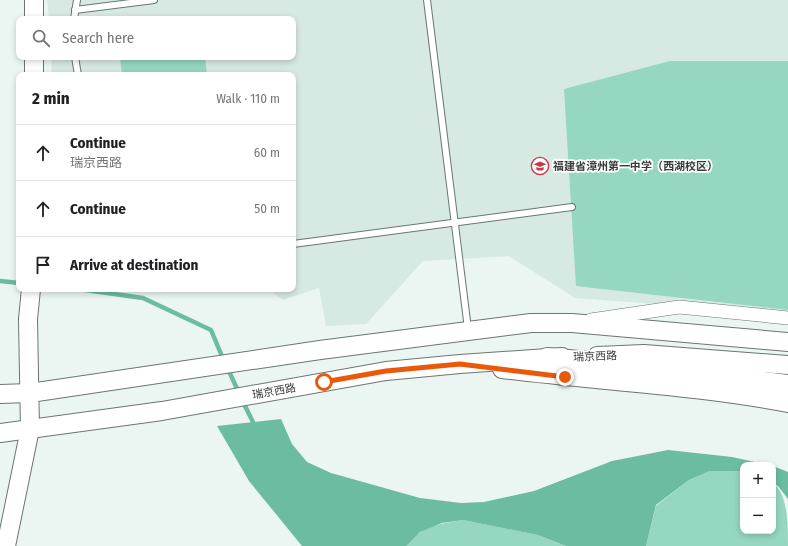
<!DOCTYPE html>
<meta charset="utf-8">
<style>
body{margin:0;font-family:"Fira Sans Condensed","Noto Sans SC",sans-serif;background:#f2f2f2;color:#202124}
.controls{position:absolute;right:12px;bottom:12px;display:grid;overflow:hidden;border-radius:8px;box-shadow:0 2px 6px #0003}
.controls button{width:36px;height:36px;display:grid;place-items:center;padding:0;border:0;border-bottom:1px solid #e0e0e0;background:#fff;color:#202124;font:20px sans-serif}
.stop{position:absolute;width:12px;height:12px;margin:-9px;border:3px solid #ea580c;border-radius:50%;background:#fff}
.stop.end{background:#ea580c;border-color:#fff;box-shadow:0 1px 4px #0008}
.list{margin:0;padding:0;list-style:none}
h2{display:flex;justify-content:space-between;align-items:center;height:52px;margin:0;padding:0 16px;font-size:17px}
h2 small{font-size:13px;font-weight:400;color:#757577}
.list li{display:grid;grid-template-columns:26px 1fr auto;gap:12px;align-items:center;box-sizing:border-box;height:56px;padding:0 16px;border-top:1px solid #e0e0e0}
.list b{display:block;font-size:15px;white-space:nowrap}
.list p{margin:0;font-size:13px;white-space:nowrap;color:#757577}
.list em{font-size:13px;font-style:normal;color:#757577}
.icon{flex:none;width:22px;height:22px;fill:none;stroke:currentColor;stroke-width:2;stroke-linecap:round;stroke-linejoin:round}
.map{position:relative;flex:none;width:788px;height:546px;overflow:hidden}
.search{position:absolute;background:#fff;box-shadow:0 2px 6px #0003;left:16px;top:16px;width:280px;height:44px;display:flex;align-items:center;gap:10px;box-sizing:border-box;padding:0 14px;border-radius:8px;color:#757577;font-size:15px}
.panel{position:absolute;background:#fff;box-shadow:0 2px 6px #0003;left:16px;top:72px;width:280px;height:220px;border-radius:8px}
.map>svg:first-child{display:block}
</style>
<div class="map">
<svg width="788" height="546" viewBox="0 0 788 546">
<rect width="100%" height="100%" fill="#ebf5f1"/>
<!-- built -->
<polygon fill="#d6e9e2" points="47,0 788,0 788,314 575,298 509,256 423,261 366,324 326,326 319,288 283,300 268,289 293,289 293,75 52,75 51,57 293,57 293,19 49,19"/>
<!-- green -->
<g fill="#95d7c0">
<polygon points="120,57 205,57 207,75 122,75"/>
<polygon points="670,61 788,61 788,310 576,286 564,89"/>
<path d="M710,471H743V531H773V483C788,494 788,525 788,546H646L656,506L689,480Z"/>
<path d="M463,520L538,535L566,546H406C417,527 443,523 463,520Z"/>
</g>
<!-- water -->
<g fill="#6cbca2">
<polygon points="281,419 292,444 307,462 331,473 420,498 461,503 484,502 534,491 612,461 668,450 732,457 768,465 743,465 743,471 710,471 689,480 656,505 646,546 566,546 538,535 463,520 442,523 420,532 406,546 302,546 249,481 217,426"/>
<polygon points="773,466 788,472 788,499 778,486 773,483"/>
</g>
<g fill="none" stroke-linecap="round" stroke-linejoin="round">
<!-- stream -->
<g stroke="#6cbca2" stroke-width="4.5">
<polyline points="0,281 19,283"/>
<polyline points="78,289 143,298 211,330 224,361"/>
<polyline points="227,367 239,393"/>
<polyline points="242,400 255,426"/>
</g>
<defs>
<g id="lane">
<polyline points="427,0 468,329"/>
<polyline points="75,10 154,0"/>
<polyline points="74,19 77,0"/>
<polyline points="75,57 78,75"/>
<polyline points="293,244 572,207"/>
</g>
<polyline id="street" points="591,320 679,307 788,318"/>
<g id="secondary">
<polyline points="34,0 34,19"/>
<polyline points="34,57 34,75"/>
<polyline points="597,356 644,354 788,365"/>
<path d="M502,369C597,381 694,385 788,403"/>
<polyline points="0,394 30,393 320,350 531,323 572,323 788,342"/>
<polyline points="0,433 162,411 386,371 460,364 562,357"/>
<polyline points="6,546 30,429 28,319 31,289"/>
</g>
<polyline id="primary" points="547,358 643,367 788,385"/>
</defs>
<!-- lane casing -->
<use href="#lane" stroke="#6c7572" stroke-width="8"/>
<!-- street casing -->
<use href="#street" stroke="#6c7572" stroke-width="14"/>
<!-- secondary casing -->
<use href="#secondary" stroke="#6c7572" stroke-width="20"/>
<!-- primary casing -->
<use href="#primary" stroke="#6c7572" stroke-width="22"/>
<!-- lane -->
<use href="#lane" stroke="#fff" stroke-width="6"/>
<!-- street -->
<use href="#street" stroke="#fff" stroke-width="13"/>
<!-- secondary -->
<use href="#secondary" stroke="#fff" stroke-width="18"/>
<!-- primary -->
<use href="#primary" stroke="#fff" stroke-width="20"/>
</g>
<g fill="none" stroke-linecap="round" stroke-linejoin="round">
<!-- route -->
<polyline stroke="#ea580c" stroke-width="5" points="324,382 386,371 460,364 565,377"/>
</g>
<!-- icons -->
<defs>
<symbol id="school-ring" viewBox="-11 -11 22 22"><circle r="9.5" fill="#fff" stroke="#c73744" stroke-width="1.5"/><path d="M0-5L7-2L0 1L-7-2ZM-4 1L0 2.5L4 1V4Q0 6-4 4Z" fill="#c73744"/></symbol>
</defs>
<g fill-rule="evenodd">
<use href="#school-ring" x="530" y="156" width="20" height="20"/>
</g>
<g text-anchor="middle" stroke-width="3.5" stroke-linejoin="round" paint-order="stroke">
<!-- poi labels -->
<g font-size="11" font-weight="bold" fill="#373b39" stroke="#fff" text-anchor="start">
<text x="553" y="170">福建省漳州第一中学（西湖校区）</text>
</g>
<!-- street labels -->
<g font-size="11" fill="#373b39" stroke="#fff">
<text transform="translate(595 356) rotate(-2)" y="4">瑞京西路</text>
<text transform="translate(274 391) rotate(-10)" y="4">瑞京西路</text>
</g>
</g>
</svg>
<div class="controls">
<button>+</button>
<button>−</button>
</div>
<div class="stop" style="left:324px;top:382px"></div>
<div class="stop end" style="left:565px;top:377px"></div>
<div class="search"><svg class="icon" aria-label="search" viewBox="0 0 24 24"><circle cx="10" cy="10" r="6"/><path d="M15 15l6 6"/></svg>Search here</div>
<section class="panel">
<h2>2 min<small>Walk · 110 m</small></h2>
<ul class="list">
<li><svg class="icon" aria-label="ahead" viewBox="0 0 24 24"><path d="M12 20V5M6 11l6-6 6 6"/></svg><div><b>Continue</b><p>瑞京西路</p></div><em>60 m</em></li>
<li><svg class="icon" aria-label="ahead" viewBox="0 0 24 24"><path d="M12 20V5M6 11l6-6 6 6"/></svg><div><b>Continue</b></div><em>50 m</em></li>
<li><svg class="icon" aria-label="arrive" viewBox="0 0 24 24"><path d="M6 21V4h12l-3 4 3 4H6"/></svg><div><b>Arrive at destination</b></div></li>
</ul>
</section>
</div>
